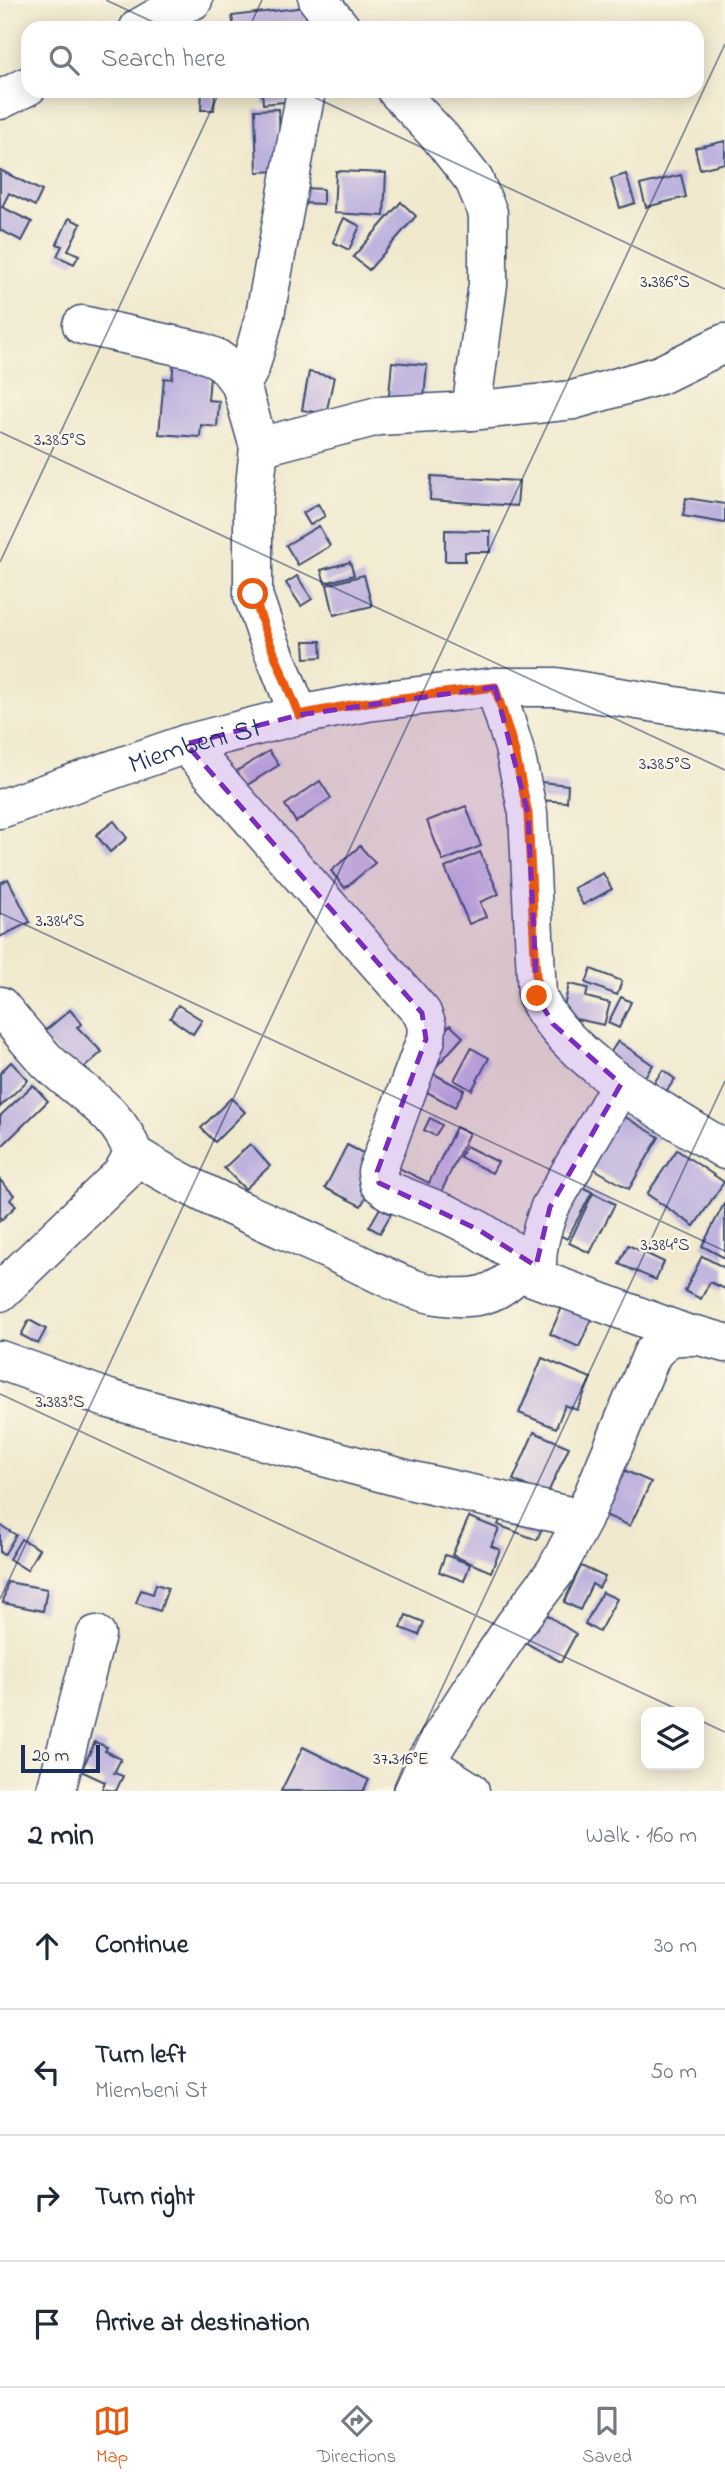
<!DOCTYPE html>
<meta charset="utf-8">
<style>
body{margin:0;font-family:"Indie Flower",sans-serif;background:#f2f2f3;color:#1f2937}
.controls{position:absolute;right:21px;bottom:21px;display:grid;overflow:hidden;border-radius:14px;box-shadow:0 4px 18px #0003}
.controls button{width:63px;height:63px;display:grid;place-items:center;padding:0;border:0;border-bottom:2px solid #e0e1e3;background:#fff;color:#1f2937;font:35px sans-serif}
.scale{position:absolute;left:21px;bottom:18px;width:79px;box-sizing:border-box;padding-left:7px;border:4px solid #1b2f5e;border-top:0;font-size:19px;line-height:24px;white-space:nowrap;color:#1b2f5e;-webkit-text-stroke:5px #fcf5e5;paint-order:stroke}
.stop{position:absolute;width:21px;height:21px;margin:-16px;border:5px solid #ea580c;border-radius:50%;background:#fff}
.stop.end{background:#ea580c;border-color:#fff;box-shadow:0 2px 7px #0008}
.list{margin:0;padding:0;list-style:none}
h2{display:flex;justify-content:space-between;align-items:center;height:91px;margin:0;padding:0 28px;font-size:30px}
h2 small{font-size:23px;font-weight:400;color:#747a83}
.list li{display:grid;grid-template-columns:46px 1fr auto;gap:21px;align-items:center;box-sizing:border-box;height:126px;padding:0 28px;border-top:2px solid #e0e1e3}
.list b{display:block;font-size:26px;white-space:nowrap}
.list p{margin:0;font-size:23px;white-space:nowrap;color:#747a83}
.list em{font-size:23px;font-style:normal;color:#747a83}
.icon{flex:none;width:38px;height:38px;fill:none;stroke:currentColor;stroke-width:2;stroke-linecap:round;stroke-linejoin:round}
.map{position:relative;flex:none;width:725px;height:1791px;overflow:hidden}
.search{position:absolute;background:#fff;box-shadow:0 4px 18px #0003;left:21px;right:21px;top:21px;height:77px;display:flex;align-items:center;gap:18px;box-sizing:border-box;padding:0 24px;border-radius:21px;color:#747a83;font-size:26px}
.sheet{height:595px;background:#fff}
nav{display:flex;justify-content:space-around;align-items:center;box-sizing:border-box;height:98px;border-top:2px solid #e0e1e3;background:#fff;font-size:19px;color:#747a83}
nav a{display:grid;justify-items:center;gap:4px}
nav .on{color:#ea580c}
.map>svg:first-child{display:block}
</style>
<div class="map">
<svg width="725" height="1791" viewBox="0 0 725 1791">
<rect width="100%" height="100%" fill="#fcf5e5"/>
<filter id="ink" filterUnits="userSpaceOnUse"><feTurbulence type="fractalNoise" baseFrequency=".0143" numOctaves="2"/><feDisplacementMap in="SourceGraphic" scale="14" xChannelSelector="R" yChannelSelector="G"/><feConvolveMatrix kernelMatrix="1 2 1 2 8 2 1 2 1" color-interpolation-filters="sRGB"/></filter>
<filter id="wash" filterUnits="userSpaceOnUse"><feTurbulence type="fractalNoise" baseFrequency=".00686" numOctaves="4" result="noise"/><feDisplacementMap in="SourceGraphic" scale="28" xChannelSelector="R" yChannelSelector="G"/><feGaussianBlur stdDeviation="1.57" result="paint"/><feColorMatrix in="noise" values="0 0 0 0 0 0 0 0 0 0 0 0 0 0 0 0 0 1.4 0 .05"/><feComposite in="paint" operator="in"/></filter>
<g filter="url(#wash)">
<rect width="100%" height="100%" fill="#f0e9ce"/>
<g id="blocks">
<!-- building -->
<g fill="#bdb1de">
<polygon points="305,7 307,23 288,25 288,28 234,28 232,16"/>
<polygon points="202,91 215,92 214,110 201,110"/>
<polygon points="262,91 294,91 295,101 263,104"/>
<polygon points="279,109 280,171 257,172 255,110"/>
<polygon points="725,141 725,163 700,169 695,148"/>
<polygon points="0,170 42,191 35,206 9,193 2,207 32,222 22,241 0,230"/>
<polygon points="336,171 386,173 384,216 334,213"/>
<polygon points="626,174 635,203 620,208 611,179"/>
<polygon points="681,175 686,197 646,207 640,185"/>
<polygon points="303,188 323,189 323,204 302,203"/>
<polygon points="401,202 416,216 369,270 353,257"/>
<polygon points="69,218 81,224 68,250 79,255 74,264 57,256 62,246 57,244"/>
<polygon points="344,218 360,226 349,250 333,242"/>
<polygon points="174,362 211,365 208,400 219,401 217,427 201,425 200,437 159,434 164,378 172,379"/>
<polygon points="392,362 427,365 423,409 388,406"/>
<polygon points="309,372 334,377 326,414 302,410"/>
<polygon points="431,476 519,481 517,506 430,500"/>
<polygon points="686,498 725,504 725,523 683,516"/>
<polygon points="318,504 325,516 310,525 303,513"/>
<polygon points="319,526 330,546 298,565 286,545"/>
<polygon points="445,530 490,531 490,552 465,552 465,561 445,561"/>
<polygon points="350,562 354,575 325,583 321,570"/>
<polygon points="364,575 372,606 334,615 327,585"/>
<polygon points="297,576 312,599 301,606 286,583"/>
<polygon points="304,641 321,641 322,657 305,658"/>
<polygon points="269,751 279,765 241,789 232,774"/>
<polygon points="320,781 331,798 296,822 285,805"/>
<polygon points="541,782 568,785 567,802 540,800"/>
<polygon points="466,806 481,846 443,861 427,821"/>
<polygon points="114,821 127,838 110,852 96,835"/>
<polygon points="360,846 375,863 345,888 331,871"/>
<polygon points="480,852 499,894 480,902 486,917 469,924 445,868"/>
<polygon points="603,873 612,889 583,905 574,888"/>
<polygon points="8,879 30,922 0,937 0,883"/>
<polygon points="591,969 622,981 617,995 586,983"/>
<polygon points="569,984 588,988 586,997 610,1003 604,1025 562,1016"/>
<polygon points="621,997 631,1002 619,1028 608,1023"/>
<polygon points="178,1005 202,1020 193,1034 170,1018"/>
<polygon points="70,1010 82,1024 77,1027 102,1052 78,1073 39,1036"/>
<polygon points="450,1025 463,1037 436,1067 423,1055"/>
<polygon points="618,1041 653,1065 641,1082 607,1058"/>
<polygon points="471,1048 489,1058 472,1090 454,1080"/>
<polygon points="11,1062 28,1080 0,1107 0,1073"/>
<polygon points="663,1070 675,1079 665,1093 653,1084"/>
<polygon points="434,1074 464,1090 455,1107 425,1091"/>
<polygon points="33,1085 48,1101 0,1148 0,1116"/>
<polygon points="231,1098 245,1112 215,1142 201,1128"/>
<polygon points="615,1111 659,1137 629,1189 584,1163"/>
<polygon points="430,1118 442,1125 435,1136 424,1130"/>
<polygon points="456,1127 469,1133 436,1203 384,1178 391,1164 429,1183"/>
<polygon points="250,1144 270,1166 245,1189 224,1168"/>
<polygon points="347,1145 377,1160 372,1185 361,1206 325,1188"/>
<polygon points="466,1146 498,1162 492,1173 460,1157"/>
<polygon points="677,1150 724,1182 694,1226 647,1194"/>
<polygon points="0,1180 14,1195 10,1200 16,1206 0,1221"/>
<polygon points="572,1182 592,1192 567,1239 548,1229"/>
<polygon points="593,1193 615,1204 590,1253 569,1243"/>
<polygon points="725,1202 725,1258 702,1246"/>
<polygon points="380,1208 391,1214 380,1233 369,1227"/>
<polygon points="628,1245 664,1262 656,1280 619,1264"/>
<polygon points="702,1256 725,1268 725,1289 710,1282 701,1299 685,1291"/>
<polygon points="567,1296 596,1309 579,1347 550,1334"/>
<polygon points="29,1320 46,1329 38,1344 21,1335"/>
<polygon points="542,1358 591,1378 577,1410 565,1405 556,1428 519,1413"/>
<polygon points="534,1432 569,1447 547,1495 513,1480"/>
<polygon points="612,1465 651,1482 630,1526 592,1509"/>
<polygon points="505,1507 544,1522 537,1540 498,1525"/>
<polygon points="469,1517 499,1529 491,1546 500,1550 491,1572 452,1555"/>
<polygon points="0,1525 16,1535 4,1555 0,1553"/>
<polygon points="21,1539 39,1549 27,1570 9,1559"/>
<polygon points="445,1555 470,1564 464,1581 439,1572"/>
<polygon points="581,1566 605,1577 599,1588 592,1584 580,1610 564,1602"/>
<polygon points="7,1582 47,1589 43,1611 3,1603"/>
<polygon points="156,1584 168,1588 160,1611 136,1603 141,1590 153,1594"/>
<polygon points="602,1592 617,1599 599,1632 585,1624"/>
<polygon points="541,1611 576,1634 561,1662 524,1642"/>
<polygon points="406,1615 424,1622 419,1635 401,1628"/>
<polygon points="95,1742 107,1747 105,1751 121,1759 114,1773 123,1776 116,1791 102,1789 105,1782 81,1771"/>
<polygon points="303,1747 369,1780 363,1791 281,1791"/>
</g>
</g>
</g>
<g filter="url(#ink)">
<use href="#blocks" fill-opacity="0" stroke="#3b4b6f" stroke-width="2"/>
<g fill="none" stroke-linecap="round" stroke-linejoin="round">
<defs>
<g id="minor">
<polyline points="318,0 341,28"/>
<polyline points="139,28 179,5 193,0"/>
<polyline points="397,91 441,138 474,180 488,213 488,284 471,411"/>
<polyline points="0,100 28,86"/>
<polyline points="82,325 196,350 216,358 226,365 241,385 259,447 253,505 253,595 266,633 299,715"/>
<polyline points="241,385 250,368 265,315 306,91"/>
<polyline points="259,447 378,416 471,411 573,400 660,375 725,343"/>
<path d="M495,687L514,748L528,813L537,996C563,1058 669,1115 725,1150"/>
<polyline points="186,744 422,1013 427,1026 426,1039 377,1172 379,1183 389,1191 449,1215 479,1230 536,1266"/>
<path id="s1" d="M0,809L186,744L299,715L367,702L495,687H556L725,714"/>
<path d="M0,1006C15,1024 30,1043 46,1060C76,1090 121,1112 133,1154L122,1174L0,1292"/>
<path d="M133,1154C200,1196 273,1224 344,1257C376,1271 409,1292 443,1296C473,1300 495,1296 516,1274L522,1273L692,1336"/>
<path d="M538,1278C534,1254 541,1230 550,1207L621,1084"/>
<polyline points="0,1360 109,1399 409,1480 583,1519"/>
<polyline points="425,1762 470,1791"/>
<polyline points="56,1791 96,1635"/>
<polyline points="413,1791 425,1762 471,1690 514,1626 555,1572 583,1519 652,1354 668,1337 696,1335 725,1343"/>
</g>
</defs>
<!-- minor casing -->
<use href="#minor" stroke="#3b4b6f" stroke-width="41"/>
<!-- minor -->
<use href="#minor" stroke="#fff" stroke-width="38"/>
</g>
</g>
<g fill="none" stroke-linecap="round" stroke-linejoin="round" filter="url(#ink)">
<!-- route -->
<polyline stroke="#ea580c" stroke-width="9" points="253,594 266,633 299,715 367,702 495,687 514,748 528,813 537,996"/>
</g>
<!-- marked area -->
<path fill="#7b2cbf" fill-opacity="0.2" stroke="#7b2cbf" stroke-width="5" stroke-dasharray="14 9" stroke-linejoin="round" d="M495,687L528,813L537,996L553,1024L621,1084L550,1207L536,1266L479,1230L379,1183L377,1172L426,1039L422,1013L186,744L299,715Z"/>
<!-- ticks -->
<path fill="none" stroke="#1b2f5e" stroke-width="2" stroke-opacity="0.45" d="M106,0L166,28M249,28L262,0M301,91L725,289M0,432L725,770M0,562L220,91M0,913L725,1251M0,1394L683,1712M0,1599L725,44M699,1720L725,1732M394,1791L725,1081"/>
<g text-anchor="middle" stroke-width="5" stroke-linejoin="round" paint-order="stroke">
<!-- street labels -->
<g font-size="28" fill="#1b2f5e" stroke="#fcf5e5">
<text dy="10" stroke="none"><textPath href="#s1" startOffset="205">Miembeni St</textPath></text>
</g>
</g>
<g font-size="18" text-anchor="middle" fill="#1b2f5e" stroke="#fcf5e5" stroke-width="5" stroke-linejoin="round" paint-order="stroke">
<text x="665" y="287">3.386°S</text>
<text x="60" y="445">3.385°S</text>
<text x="665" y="769">3.385°S</text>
<text x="60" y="926">3.384°S</text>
<text x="665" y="1250">3.384°S</text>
<text x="60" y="1407">3.383°S</text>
<text x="401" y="1764">37.316°E</text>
</g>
</svg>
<div class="controls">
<button><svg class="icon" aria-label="layers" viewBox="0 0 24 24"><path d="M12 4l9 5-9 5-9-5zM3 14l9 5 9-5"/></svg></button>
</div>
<div class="scale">20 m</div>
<div class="stop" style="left:253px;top:594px"></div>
<div class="stop end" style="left:537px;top:996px"></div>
<div class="search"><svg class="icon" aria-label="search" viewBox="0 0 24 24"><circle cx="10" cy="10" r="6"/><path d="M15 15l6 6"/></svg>Search here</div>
</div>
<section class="sheet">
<h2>2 min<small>Walk · 160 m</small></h2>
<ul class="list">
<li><svg class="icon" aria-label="ahead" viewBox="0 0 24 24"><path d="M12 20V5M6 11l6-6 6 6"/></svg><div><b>Continue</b></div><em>30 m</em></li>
<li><svg class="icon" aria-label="left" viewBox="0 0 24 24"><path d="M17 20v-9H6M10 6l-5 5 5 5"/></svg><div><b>Turn left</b><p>Miembeni St</p></div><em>50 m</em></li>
<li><svg class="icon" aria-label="right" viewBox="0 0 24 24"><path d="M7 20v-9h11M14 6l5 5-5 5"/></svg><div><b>Turn right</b></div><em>80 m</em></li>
<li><svg class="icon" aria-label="arrive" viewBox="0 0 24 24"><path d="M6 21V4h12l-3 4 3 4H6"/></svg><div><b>Arrive at destination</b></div></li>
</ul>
</section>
<nav>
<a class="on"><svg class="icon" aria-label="map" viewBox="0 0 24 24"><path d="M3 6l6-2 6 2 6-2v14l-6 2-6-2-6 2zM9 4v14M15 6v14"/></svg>Map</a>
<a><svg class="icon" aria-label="directions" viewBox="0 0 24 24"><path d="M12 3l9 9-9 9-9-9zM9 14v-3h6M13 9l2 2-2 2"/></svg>Directions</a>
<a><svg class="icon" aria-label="saved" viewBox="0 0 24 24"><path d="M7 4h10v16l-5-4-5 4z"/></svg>Saved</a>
</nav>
